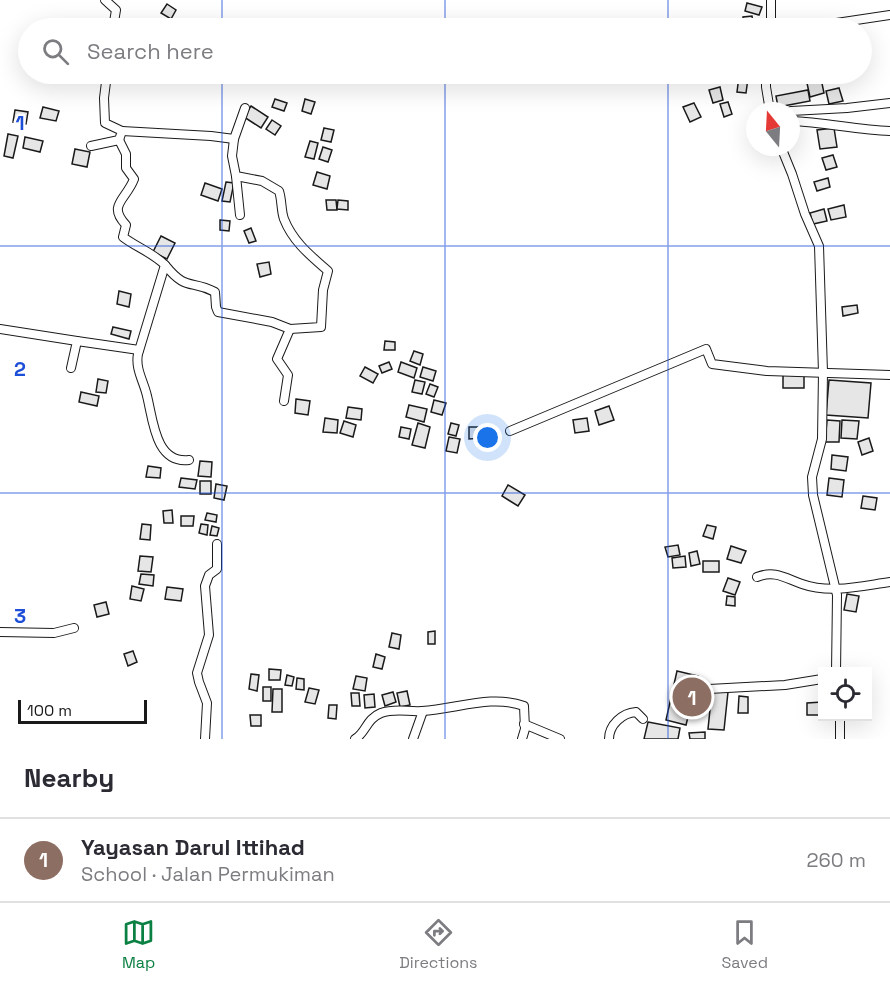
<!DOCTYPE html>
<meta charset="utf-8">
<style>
body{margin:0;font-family:"Space Grotesk",sans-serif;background:#f7f7f7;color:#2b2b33}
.controls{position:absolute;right:18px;bottom:18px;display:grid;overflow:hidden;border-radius:0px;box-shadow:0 6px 24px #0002}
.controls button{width:54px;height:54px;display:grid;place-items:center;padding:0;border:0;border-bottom:2px solid #e1e1e2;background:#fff;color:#2b2b33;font:30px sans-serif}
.compass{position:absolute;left:746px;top:102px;width:54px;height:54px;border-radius:50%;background:#fff;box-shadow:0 6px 24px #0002;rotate:342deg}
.scale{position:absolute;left:18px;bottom:15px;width:129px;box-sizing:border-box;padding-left:6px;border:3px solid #1a1a1a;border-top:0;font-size:16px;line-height:21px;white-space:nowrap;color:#1a1a1a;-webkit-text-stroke:4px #fff;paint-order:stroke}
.you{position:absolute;left:488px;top:438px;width:21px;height:21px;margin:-15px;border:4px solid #fff;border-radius:50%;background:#1a73e8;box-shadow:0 0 0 9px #1a73e833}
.badge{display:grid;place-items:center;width:39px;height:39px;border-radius:50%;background:#0b8043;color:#fff;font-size:20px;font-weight:700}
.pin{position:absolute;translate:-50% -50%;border:3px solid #fff;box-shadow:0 2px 6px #0006}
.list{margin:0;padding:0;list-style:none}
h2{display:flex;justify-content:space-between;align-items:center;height:78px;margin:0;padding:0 24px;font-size:26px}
h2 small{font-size:20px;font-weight:400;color:#7c7c81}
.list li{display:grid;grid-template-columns:39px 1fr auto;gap:18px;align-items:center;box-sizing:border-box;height:84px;padding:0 24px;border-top:2px solid #e1e1e2}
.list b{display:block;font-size:22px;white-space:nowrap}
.list p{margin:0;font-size:20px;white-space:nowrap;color:#7c7c81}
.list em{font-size:20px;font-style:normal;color:#7c7c81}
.icon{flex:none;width:33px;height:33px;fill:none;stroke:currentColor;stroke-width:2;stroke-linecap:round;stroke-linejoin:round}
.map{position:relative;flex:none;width:890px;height:739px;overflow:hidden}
.search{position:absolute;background:#fff;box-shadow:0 6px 24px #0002;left:18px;right:18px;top:18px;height:66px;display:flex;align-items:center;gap:15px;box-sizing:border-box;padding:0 21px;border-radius:33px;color:#7c7c81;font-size:22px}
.sheet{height:162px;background:#fff}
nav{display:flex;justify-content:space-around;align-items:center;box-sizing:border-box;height:84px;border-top:2px solid #e1e1e2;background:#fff;font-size:16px;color:#7c7c81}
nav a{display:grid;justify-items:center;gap:3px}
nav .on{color:#0b8043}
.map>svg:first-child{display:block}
</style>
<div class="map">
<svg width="890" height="739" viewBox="0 0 890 739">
<rect width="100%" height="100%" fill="#fff"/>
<!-- building -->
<g fill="#e6e6e6" stroke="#1a1a1a" stroke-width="1.5">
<polygon points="747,3 762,7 759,15 745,11"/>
<polygon points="167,4 176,10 171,19 161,13"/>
<polygon points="752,16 753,23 743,24 743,17"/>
<polygon points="805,74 820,74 824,93 810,97"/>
<polygon points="739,76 748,78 746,93 737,92"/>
<polygon points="720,87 723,100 713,103 709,90"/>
<polygon points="839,88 843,101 829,104 826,91"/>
<polygon points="808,90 810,101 778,107 776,96"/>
<polygon points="275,99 287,103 284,111 272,107"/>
<polygon points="305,99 315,102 311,114 302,111"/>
<polygon points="728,102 732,114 724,117 720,104"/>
<polygon points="694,103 701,117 690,122 683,107"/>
<polygon points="251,106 268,117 261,128 244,117"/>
<polygon points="43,107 59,111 56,121 40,118"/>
<polygon points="15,110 28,112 26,124 13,122"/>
<polygon points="272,120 281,126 275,135 266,129"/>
<polygon points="324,128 334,130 331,142 321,140"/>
<polygon points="834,128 837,147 820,149 817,130"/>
<polygon points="8,134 18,136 13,158 4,156"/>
<polygon points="25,137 43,141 40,152 23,148"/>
<polygon points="310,141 318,143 314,159 305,157"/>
<polygon points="323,147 332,150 328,162 319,159"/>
<polygon points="75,149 90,152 87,167 72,164"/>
<polygon points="833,155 837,167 826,170 822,158"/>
<polygon points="317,172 330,176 327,189 313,185"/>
<polygon points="828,178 830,187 817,191 814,182"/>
<polygon points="226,182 234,183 230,202 222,201"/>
<polygon points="205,183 222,189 218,201 201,195"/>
<polygon points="326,200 336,200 337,210 327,210"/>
<polygon points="338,200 348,201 348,210 337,209"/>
<polygon points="844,205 846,217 831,220 828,209"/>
<polygon points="824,209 827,221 813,224 810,213"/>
<polygon points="220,220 230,221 229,231 220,230"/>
<polygon points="251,228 256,241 249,243 244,231"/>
<polygon points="161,236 175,243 167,259 153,252"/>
<polygon points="269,262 271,274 260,277 257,264"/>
<polygon points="119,291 131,294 129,307 117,304"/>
<polygon points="857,305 858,313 843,316 842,307"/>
<polygon points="113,327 131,331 129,339 111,334"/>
<polygon points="385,341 395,342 395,350 384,350"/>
<polygon points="414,351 423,354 420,365 410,361"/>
<polygon points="389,362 392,369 382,373 379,366"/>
<polygon points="401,362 417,368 414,378 398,372"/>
<polygon points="365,367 378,374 373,383 360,376"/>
<polygon points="423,367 436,371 433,381 420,377"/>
<rect x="783" y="373" width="21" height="15"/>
<polygon points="98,379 108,381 106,393 96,392"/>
<polygon points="415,380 425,382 422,394 412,392"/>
<polygon points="829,380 871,383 868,418 826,415"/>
<polygon points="430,384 438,387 434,397 426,394"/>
<polygon points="81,392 99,396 97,406 79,402"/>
<polygon points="296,399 310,401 308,415 295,413"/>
<polygon points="434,400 446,403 442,415 431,412"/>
<polygon points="409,405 427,409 424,422 406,417"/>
<polygon points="609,406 614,420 599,425 595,411"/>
<polygon points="348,407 362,409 361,420 346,418"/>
<polygon points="325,418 338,420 337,433 323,432"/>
<polygon points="587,418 589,431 575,433 573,420"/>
<polygon points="827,420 840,421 839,442 825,442"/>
<polygon points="842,420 859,421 857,439 841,438"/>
<polygon points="344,421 356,425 353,437 340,433"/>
<polygon points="418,423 430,427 425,448 412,445"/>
<polygon points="451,423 459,425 456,436 448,434"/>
<polygon points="401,427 411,429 409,439 399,437"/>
<polygon points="469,427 483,427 483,438 469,439"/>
<polygon points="449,437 460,439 457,453 446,451"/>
<polygon points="869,438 873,451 862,455 858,442"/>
<polygon points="832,455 848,457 846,471 831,469"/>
<polygon points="200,461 212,462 211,477 198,476"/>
<polygon points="148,466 161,468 160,478 146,477"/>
<polygon points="181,478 197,480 195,489 179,487"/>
<polygon points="829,478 844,480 842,497 827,495"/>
<rect x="200" y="481" width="11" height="13"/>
<polygon points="216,484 227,486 224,500 214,498"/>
<polygon points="508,485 525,495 518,506 502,496"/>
<polygon points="863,496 877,498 875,510 861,508"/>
<polygon points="172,510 173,523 164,523 163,511"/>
<polygon points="207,513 217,515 216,522 205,520"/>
<polygon points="181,516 194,516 193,526 181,526"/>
<polygon points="142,524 151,525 150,540 140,539"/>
<polygon points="201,524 208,525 207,535 199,533"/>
<polygon points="707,525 716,527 713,539 703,536"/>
<polygon points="212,526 219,528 217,536 210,535"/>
<polygon points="678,545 680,555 668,557 665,547"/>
<polygon points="731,546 746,551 741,563 727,559"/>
<polygon points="697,551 700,564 691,566 689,553"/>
<polygon points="140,556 153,557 151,572 138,571"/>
<polygon points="685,556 686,567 673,568 672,558"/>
<rect x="703" y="561" width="16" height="11"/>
<polygon points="141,574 154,575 153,586 139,584"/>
<polygon points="728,578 740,582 735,595 723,591"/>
<polygon points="132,586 144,589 141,601 130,599"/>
<polygon points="167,587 183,589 181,601 165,599"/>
<polygon points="847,594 859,596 856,612 844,610"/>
<polygon points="727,596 735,597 735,606 726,605"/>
<polygon points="106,602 109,614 97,617 94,605"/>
<polygon points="435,631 435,644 428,644 428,632"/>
<polygon points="392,633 401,635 399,649 389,647"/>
<polygon points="133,651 137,662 128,666 124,654"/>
<polygon points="376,654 385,657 382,669 373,667"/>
<polygon points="269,669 281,670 280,680 269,680"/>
<polygon points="677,671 698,676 686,725 666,720"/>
<polygon points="251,674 259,675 257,691 249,689"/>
<polygon points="287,675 294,677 292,686 285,685"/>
<polygon points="356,676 367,678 365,691 353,689"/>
<polygon points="297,678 304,679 304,690 296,689"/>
<rect x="263" y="687" width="8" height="14"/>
<polygon points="309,688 319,690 315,704 305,702"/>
<polygon points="273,689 282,689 282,712 272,712"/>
<polygon points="712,690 728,692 724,730 708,729"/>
<polygon points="407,691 410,705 400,707 397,693"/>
<polygon points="393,692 396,702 385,706 382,695"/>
<polygon points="351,693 359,693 360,706 352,706"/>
<polygon points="374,694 375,707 365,708 364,695"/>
<polygon points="739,696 748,697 748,713 738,713"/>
<polygon points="822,702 822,715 807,715 807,703"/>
<polygon points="329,705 337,705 336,719 328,718"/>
<polygon points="250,715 261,715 261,726 251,726"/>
<polygon points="648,722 680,728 678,739 644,739"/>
<polygon points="705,732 705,739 690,739 689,733"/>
</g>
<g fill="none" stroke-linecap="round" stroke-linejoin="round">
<defs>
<g id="street">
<polyline points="105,0 116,10 113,28"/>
<polyline points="771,0 771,28"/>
<polyline points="803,28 890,15"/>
<polyline points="766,74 766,87 770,111"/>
<path d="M245,108L234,139L232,156L236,176L262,181L279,191C282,200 281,211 284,219C293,242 311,256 328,271L323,290L321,327L290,329"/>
<polyline points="791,111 847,108 890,103"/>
<path d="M791,121C824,122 857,130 890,131"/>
<polyline points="122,131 211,136 234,139"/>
<path d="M119,140L126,154V168L134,179C126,200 107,205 126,225L123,237C136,247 153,253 165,265L138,354C135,369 144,382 147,396C153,419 155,464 189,460"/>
<polyline points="91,146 119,140 122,131 105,123 104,98 107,74"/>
<polyline points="781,147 792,174 805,214 819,246 823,372 822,439 812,477 813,495 837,595 836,672"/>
<polyline points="236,176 240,215"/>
<path d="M165,265C187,292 190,279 215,292L216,307L218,312L272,322L290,329L277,359L288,375L284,401"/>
<polyline points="0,329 77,341 71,368"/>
<polyline points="77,341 139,350"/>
<polyline points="510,431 706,349 712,364 767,371 890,375"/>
<path d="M757,577C775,570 785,578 802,584C830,594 861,586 890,582"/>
<polyline points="0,632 54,633 74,628"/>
<polyline points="709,689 785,685 822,679"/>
<polyline points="840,716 840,739"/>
<polyline points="524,724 560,739"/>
<polyline points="205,739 207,703 199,682 197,673 209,635 205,586 209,575 217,569 217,544"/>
<path d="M355,739C366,733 366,719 381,713C395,708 408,712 422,711C457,709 491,694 524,706L525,729L522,739"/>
<polyline points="413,739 423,711"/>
<path d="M609,739C609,725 622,713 636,712L643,719"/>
</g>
</defs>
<!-- street casing -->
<use href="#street" stroke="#1a1a1a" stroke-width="10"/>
<!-- street -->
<use href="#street" stroke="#fff" stroke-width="8"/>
</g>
<!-- grid -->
<path fill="none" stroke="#1d4ed8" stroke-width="1.5" stroke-opacity="0.55" d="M222,0V28M445,0V28M668,0V28M222,74V739M445,74V739M668,74V739M0,246H890M0,493H890"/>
<g font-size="20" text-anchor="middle" font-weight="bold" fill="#1d4ed8" stroke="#fff" stroke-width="4.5" stroke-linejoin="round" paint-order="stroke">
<text x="20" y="130">1</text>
<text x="20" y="376">2</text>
<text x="20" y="623">3</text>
</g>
</svg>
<div class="controls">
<button><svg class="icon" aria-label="locate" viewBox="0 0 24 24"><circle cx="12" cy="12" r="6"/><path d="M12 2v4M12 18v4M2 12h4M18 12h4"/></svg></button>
</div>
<svg class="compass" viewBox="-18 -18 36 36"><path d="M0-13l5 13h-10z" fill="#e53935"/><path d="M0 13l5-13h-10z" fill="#7c7c81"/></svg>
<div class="scale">100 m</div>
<div class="you"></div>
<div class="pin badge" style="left:692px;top:697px;background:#8d6e63">1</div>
<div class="search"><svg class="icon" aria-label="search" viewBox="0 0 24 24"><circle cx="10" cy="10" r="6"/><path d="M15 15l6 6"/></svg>Search here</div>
</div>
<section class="sheet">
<h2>Nearby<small></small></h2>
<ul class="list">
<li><span class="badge" style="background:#8d6e63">1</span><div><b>Yayasan Darul Ittihad</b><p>School · Jalan Permukiman</p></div><em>260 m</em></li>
</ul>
</section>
<nav>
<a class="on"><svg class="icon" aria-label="map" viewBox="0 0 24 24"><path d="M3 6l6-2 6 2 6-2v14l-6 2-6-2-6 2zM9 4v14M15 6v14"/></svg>Map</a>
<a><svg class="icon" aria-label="directions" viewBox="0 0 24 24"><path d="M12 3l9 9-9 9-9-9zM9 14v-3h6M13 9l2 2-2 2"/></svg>Directions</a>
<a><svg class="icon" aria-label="saved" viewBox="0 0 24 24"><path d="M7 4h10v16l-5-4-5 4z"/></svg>Saved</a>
</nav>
